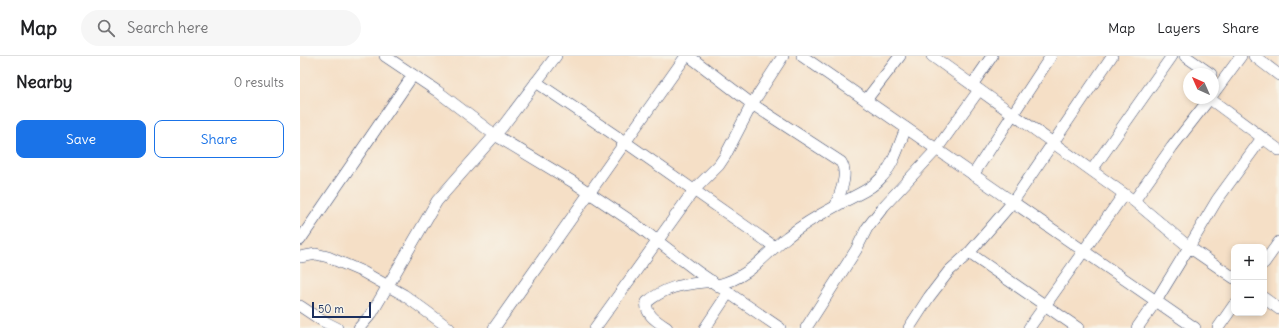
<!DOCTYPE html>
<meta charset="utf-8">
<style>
body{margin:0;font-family:Delius,sans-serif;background:#f6f6f6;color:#202124}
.controls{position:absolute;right:12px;bottom:12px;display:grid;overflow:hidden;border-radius:8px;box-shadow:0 2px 6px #0003}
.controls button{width:36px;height:36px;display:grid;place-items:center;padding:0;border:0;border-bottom:1px solid #e0e0e0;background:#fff;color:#202124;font:20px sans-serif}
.compass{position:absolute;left:883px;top:12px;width:36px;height:36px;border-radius:50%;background:#fff;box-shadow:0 2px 6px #0003;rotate:315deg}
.scale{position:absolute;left:12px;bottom:10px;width:59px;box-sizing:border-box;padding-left:4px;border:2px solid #1b2f5e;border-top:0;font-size:11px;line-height:14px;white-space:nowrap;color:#1b2f5e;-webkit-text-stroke:3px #f7f3e8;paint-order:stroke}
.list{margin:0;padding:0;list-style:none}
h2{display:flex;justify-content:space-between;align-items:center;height:52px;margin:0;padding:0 16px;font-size:17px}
h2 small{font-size:13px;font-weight:400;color:#757577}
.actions{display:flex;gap:8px;padding:12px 16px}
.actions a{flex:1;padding:9px 0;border:1px solid #1a73e8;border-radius:8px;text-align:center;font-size:14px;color:#1a73e8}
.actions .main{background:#1a73e8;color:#fff}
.icon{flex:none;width:22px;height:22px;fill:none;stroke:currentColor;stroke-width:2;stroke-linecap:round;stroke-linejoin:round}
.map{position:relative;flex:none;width:979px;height:272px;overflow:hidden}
header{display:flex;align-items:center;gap:24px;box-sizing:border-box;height:56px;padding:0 20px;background:#fff;border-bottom:1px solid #e0e0e0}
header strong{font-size:19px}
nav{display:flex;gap:22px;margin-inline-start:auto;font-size:14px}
.search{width:280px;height:36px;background:#f6f6f6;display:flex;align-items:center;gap:10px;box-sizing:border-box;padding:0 14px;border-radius:22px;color:#757577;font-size:15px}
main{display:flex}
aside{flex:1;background:#fff}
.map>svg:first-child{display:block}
</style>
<header>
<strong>Map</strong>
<div class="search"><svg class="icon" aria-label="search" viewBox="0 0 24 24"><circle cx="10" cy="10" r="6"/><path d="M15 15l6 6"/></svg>Search here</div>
<nav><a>Map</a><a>Layers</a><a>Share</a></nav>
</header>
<main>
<aside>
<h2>Nearby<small>0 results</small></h2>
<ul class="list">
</ul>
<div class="actions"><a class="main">Save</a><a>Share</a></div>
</aside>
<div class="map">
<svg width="979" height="272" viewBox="0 0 979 272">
<rect width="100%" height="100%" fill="#f7f3e8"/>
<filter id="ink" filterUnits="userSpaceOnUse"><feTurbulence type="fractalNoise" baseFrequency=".025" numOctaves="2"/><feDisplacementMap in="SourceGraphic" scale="8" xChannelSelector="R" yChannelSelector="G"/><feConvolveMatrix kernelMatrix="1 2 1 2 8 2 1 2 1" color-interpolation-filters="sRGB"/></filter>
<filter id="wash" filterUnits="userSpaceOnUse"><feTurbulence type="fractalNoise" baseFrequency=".012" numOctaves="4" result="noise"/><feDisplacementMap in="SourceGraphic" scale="16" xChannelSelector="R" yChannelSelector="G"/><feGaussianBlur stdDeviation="0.9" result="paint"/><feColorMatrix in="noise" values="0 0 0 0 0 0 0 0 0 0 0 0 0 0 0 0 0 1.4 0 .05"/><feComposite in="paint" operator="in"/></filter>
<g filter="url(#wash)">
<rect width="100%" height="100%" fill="#f5dfc6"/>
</g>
<g filter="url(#ink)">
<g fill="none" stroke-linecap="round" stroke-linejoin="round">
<defs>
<g id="minor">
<polyline points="85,0 137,35 195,79 273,126 334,167 398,216 480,272"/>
<path d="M389,0L452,48L541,106C549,118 540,137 536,149"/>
<polyline points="502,0 895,272"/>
<polyline points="632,0 834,145"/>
<polyline points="885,0 911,18"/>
<polyline points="954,0 979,19"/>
<polyline points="236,26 325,86 475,191"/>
<polyline points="672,29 692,0"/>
<polyline points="913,38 941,0"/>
<polyline points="910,42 872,91 834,145 889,191 917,144 962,82"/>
<polyline points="910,43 979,94"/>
<polyline points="566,44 600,0"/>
<polyline points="792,114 872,0"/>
<polyline points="673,119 751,0"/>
<polyline points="0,184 113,19"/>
<polyline points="669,197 778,272"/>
<polyline points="0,201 16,198 28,201 63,216 104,239 149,272"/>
<polyline points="964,207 979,186"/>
<path d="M418,229C452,220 462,200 487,181C502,169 519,159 536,150C551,141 570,135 582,121C594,108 599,89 606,72"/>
<polyline points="964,242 979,253"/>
<polyline points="0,250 21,264 37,272"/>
<polyline points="59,272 72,257 137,145 203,70 256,0"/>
<polyline points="194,272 386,0"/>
<polyline points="295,272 394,134 419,109 425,100 452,48 483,0"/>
<path d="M367,272C358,266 344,258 347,246C370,228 385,229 412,225"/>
<polyline points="405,272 429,236"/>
<polyline points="506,272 556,194 567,172 584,150 636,94 679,34"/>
<polyline points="609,272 629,241 649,215 669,197 712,147 812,0"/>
<polyline points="729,272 824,138"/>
<polyline points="837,272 856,245 889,191 934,222"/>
<polyline points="918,272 934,249"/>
</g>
</defs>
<!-- minor casing -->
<use href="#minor" stroke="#3c496e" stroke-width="12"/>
<!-- minor -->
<use href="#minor" stroke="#fff" stroke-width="11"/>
</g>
</g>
</svg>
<div class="controls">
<button>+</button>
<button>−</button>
</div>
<svg class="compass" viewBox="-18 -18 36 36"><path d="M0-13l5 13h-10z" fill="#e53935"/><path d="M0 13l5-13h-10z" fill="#757577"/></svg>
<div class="scale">50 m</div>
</div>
</main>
